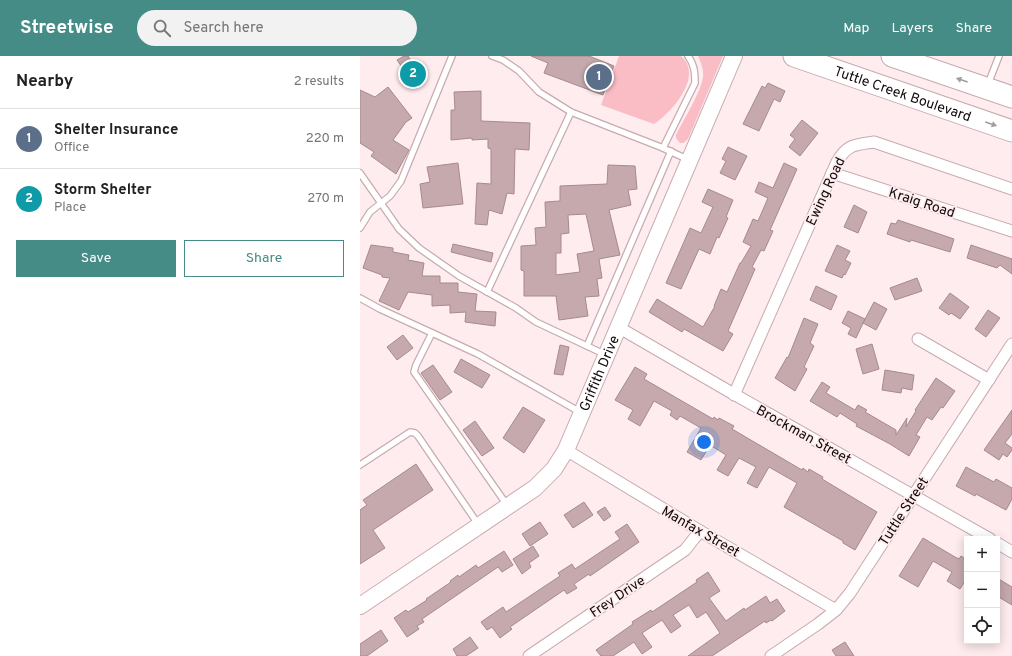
<!DOCTYPE html>
<meta charset="utf-8">
<style>
body{margin:0;font-family:Overpass,sans-serif;background:#f2f2f2;color:#202124}
.controls{position:absolute;right:12px;bottom:12px;display:grid;overflow:hidden;border-radius:0px;box-shadow:0 2px 10px #0003}
.controls button{width:36px;height:36px;display:grid;place-items:center;padding:0;border:0;border-bottom:1px solid #e0e0e0;background:#fff;color:#202124;font:20px sans-serif}
.you{position:absolute;left:344px;top:386px;width:14px;height:14px;margin:-10px;border:3px solid #fff;border-radius:50%;background:#1a73e8;box-shadow:0 0 0 6px #1a73e833}
.badge{display:grid;place-items:center;width:26px;height:26px;border-radius:50%;background:#458c87;color:#fff;font-size:13px;font-weight:700}
.pin{position:absolute;translate:-50% -50%;border:2px solid #fff;box-shadow:0 1px 4px #0006}
.list{margin:0;padding:0;list-style:none}
h2{display:flex;justify-content:space-between;align-items:center;height:52px;margin:0;padding:0 16px;font-size:17px}
h2 small{font-size:13px;font-weight:400;color:#757577}
.list li{display:grid;grid-template-columns:26px 1fr auto;gap:12px;align-items:center;box-sizing:border-box;height:60px;padding:0 16px;border-top:1px solid #e0e0e0}
.list b{display:block;font-size:15px;white-space:nowrap}
.list p{margin:0;font-size:13px;white-space:nowrap;color:#757577}
.list em{font-size:13px;font-style:normal;color:#757577}
.actions{display:flex;gap:8px;padding:12px 16px}
.actions a{flex:1;padding:9px 0;border:1px solid #458c87;border-radius:0px;text-align:center;font-size:14px;color:#458c87}
.actions .main{background:#458c87;color:#fff}
.icon{flex:none;width:22px;height:22px;fill:none;stroke:currentColor;stroke-width:2;stroke-linecap:round;stroke-linejoin:round}
.map{position:relative;flex:none;width:652px;height:600px;overflow:hidden}
header{display:flex;align-items:center;gap:24px;box-sizing:border-box;height:56px;padding:0 20px;background:#458c87;color:#fff}
header strong{font-size:19px}
nav{display:flex;gap:22px;margin-inline-start:auto;font-size:14px}
.search{width:280px;height:36px;background:#f2f2f2;display:flex;align-items:center;gap:10px;box-sizing:border-box;padding:0 14px;border-radius:22px;color:#757577;font-size:15px}
main{display:flex}
aside{flex:1;background:#fff}
.map>svg:first-child{display:block}
</style>
<header>
<strong>Streetwise</strong>
<div class="search"><svg class="icon" aria-label="search" viewBox="0 0 24 24"><circle cx="10" cy="10" r="6"/><path d="M15 15l6 6"/></svg>Search here</div>
<nav><a>Map</a><a>Layers</a><a>Share</a></nav>
</header>
<main>
<aside>
<h2>Nearby<small>2 results</small></h2>
<ul class="list">
<li><span class="badge" style="background:#5c6f8a">1</span><div><b>Shelter Insurance</b><p>Office</p></div><em>220 m</em></li>
<li><span class="badge" style="background:#0f9aa8">2</span><div><b>Storm Shelter</b><p>Place</p></div><em>270 m</em></li>
</ul>
<div class="actions"><a class="main">Save</a><a>Share</a></div>
</aside>
<div class="map">
<svg width="652" height="600" viewBox="0 0 652 600">
<rect width="100%" height="100%" fill="#feecee"/>
<!-- green -->
<g fill="#fabcc5">
<path d="M259,0H321C344,20 312,56 294,68L241,49Z"/>
<path d="M338,0H363L328,83L323,87H320L316,82V79C323,65 341,36 343,21C344,15 341,6 338,0Z"/>
</g>
<!-- building -->
<g fill="#c5a9ad" stroke="#a68a8e" fill-rule="evenodd">
<polygon points="44,0 48,0 65,25 56,31 37,4"/>
<polygon points="171,0 229,0 254,10 243,39 184,17 188,7"/>
<polygon points="408,27 425,35 420,46 414,43 399,75 383,68 402,30 405,32"/>
<polygon points="28,31 52,62 46,66 33,84 49,94 36,118 11,100 14,96 0,87 0,34 15,41"/>
<polygon points="121,35 121,65 170,67 169,94 155,93 154,138 147,137 142,158 129,154 127,169 115,168 117,127 131,128 131,93 128,92 128,83 112,84 112,82 91,84 91,54 95,54 94,36"/>
<polygon points="442,64 458,77 440,100 429,91 435,83 430,79"/>
<polygon points="368,91 387,100 375,124 360,117 366,105 362,103"/>
<polygon points="98,107 103,148 63,152 60,128 70,126 67,111"/>
<polygon points="424,107 437,113 410,174 413,175 404,195 401,194 392,211 395,213 368,275 373,278 363,295 324,273 322,276 289,256 297,243 343,271 355,250 354,250 361,233 367,236 380,207 381,207 391,190 383,186 393,163 398,165 408,142 395,136 399,126 413,132"/>
<path d="M248,109L275,110L277,133L268,134L271,149L249,154L260,199L239,203L242,222L237,223L239,240L225,241L228,260L199,264L196,240H164V215L161,214V190L176,189L175,172L186,171L185,146L200,145V130L247,128ZM226,158L234,195L217,198L220,216L196,219V197H201V178L209,177L208,159Z"/>
<polygon points="348,133 373,144 366,161 368,162 359,182 357,181 350,198 339,193 321,233 306,227 330,172 341,177 353,151 342,146"/>
<polygon points="494,149 507,156 498,177 484,171"/>
<polygon points="538,164 594,183 590,196 551,184 550,186 527,178 531,167 536,168"/>
<polygon points="93,188 133,197 131,206 91,196"/>
<polygon points="11,189 33,192 33,196 49,199 48,204 64,207 62,220 80,220 80,227 98,227 98,236 117,238 115,255 136,256 135,270 105,266 106,256 90,257 90,249 72,250 72,239 48,236 39,254 19,245 30,222 22,221 22,219 3,212"/>
<polygon points="477,189 490,195 485,204 491,207 485,219 484,218 482,222 465,215"/>
<polygon points="611,189 652,203 652,218 640,209 637,212 607,202"/>
<polygon points="557,222 562,235 535,244 530,232"/>
<polygon points="456,230 477,240 471,254 450,244"/>
<polygon points="590,237 609,251 600,263 591,257 589,259 579,252"/>
<polygon points="514,246 527,253 516,274 503,267"/>
<polygon points="628,254 640,262 626,281 615,273"/>
<polygon points="488,255 505,263 496,282 488,278 491,272 482,267"/>
<polygon points="444,262 458,268 450,287 454,290 444,311 447,313 435,335 415,322 427,301 428,302"/>
<polygon points="43,279 53,292 37,304 27,291"/>
<polygon points="512,288 519,313 503,318 496,293"/>
<polygon points="200,289 209,291 203,319 194,318"/>
<polygon points="101,303 130,319 122,332 94,316"/>
<polygon points="73,309 92,336 80,344 61,317"/>
<polygon points="275,311 287,318 284,323 353,363 354,361 358,364 359,362 374,370 372,373 442,414 443,412 448,416 449,413 463,421 462,423 517,456 495,494 483,487 483,485 424,451 437,427 409,411 397,432 387,427 396,411 379,402 368,420 357,414 366,399 350,389 341,404 327,396 341,372 320,360 317,364 310,359 312,355 294,345 280,370 268,363 273,354 255,344"/>
<polygon points="525,314 554,319 552,334 542,332 541,337 522,334"/>
<polygon points="576,322 595,335 583,352 581,351 572,364 567,361 556,379 560,381 549,400 530,388 496,370 497,368 480,357 477,361 450,345 462,326 470,331 466,337 495,354 498,349 507,354 505,356 536,374 536,379 547,362 546,371 556,355 555,354"/>
<polygon points="163,351 185,364 164,397 143,382"/>
<polygon points="652,354 652,378 645,387 652,392 652,394 647,401 643,398 639,404 624,394"/>
<polygon points="115,365 134,392 122,400 103,374"/>
<polygon points="56,408 73,434 13,474 25,492 0,508 0,454 7,449 3,444"/>
<polygon points="606,411 634,426 636,423 652,432 652,443 646,454 616,438 615,440 596,430"/>
<polygon points="224,446 233,459 213,472 204,459"/>
<polygon points="245,451 251,460 244,465 237,456"/>
<polygon points="180,466 188,478 170,490 162,478"/>
<polygon points="267,468 279,486 230,520 229,518 214,528 217,532 207,538 204,534 150,571 152,573 140,582 132,571 127,574 121,566 143,551 146,556 200,520 198,517 212,508 215,513 260,483 255,476"/>
<polygon points="563,482 595,501 599,503 601,500 607,504 607,522 600,533 587,525 592,516 573,505 558,531 539,520"/>
<polygon points="173,490 179,500 169,507 171,511 162,518 153,503"/>
<polygon points="144,495 153,509 142,516 138,511 62,563 64,566 57,570 59,573 47,581 34,562 46,554 48,556 67,544 66,543 91,526 90,525 98,519 99,521 116,509 118,512"/>
<polygon points="348,516 360,535 349,542 366,565 384,552 385,554 406,540 410,547 417,543 425,555 412,565 411,564 406,567 405,565 352,600 328,600 360,577 346,556 337,562 329,549 313,559 321,570 311,577 302,564 282,577 292,591 282,598 274,586 253,600 241,600 236,594 273,568 272,566 291,554 292,556 337,526 336,524"/>
<polygon points="637,522 652,531 652,549 637,540"/>
<polygon points="21,574 28,585 7,600 0,600 0,588"/>
<polygon points="110,581 118,592 106,600 97,600 93,593"/>
<polygon points="485,586 494,600 476,600 472,594"/>
</g>
<g fill="none" stroke-linecap="round" stroke-linejoin="round">
<defs>
<g id="lane">
<polyline points="132,0 143,4 159,15 179,36 211,56 303,92 329,104"/>
<polyline points="628,28 639,0"/>
<path d="M303,92L335,27C335,16 334,8 328,0"/>
<polyline points="0,117 39,173 59,192 99,220 156,252 176,266 244,298"/>
<polyline points="0,172 10,156 30,140 41,125 92,0"/>
<polyline points="127,236 211,56"/>
<polyline points="0,242 20,253 118,298 220,356"/>
<polyline points="72,277 56,309 54,316 147,449"/>
<polyline points="227,290 311,95"/>
<polyline points="0,409 50,376 55,377 58,380 118,468"/>
</g>
<g id="street">
<polyline points="472,117 652,175"/>
<polyline points="258,271 372,337 630,483"/>
<polyline points="558,283 629,324"/>
<path d="M374,339L477,106C487,88 495,89 514,86L652,133"/>
<polyline points="206,394 340,475 476,554"/>
<polyline points="637,487 652,496"/>
<polyline points="169,600 325,494 340,475"/>
<polyline points="411,600 458,568 476,554 490,537 652,288"/>
</g>
<g id="secondary">
<path id="s1" d="M0,550L175,432L194,413L206,394L374,0"/>
</g>
<g id="highway">
<path id="s2" d="M434,0L652,75"/>
<polyline points="532,0 652,41"/>
</g>
</defs>
<!-- lane casing -->
<use href="#lane" stroke="#c7abaf" stroke-width="8"/>
<!-- street casing -->
<use href="#street" stroke="#c7abaf" stroke-width="13"/>
<!-- secondary casing -->
<use href="#secondary" stroke="#c7abaf" stroke-width="18"/>
<!-- highway casing -->
<use href="#highway" stroke="#c7abaf" stroke-width="23"/>
<!-- lane -->
<use href="#lane" stroke="#fff" stroke-width="5.5"/>
<!-- street -->
<use href="#street" stroke="#fff" stroke-width="11"/>
<!-- secondary -->
<use href="#secondary" stroke="#fff" stroke-width="16"/>
<!-- highway -->
<use href="#highway" stroke="#fff" stroke-width="21"/>
</g>
<!-- one-way arrows -->
<defs><path id="oneway-solid" d="M-6-.8H1V-3.2L6.5 0L1 3.2V.8H-6Z"/></defs>
<g fill="#a09d9d">
<use href="#oneway-solid" transform="translate(602 24) rotate(-161)"/>
<use href="#oneway-solid" transform="translate(631 68) rotate(19)"/>
</g>
<g text-anchor="middle" stroke-width="3.5" stroke-linejoin="round" paint-order="stroke">
<!-- street labels -->
<g font-size="14" fill="#12090b" stroke="#feecee">
<text dy="5" stroke="none"><textPath href="#s2" startOffset="115">Tuttle Creek Boulevard</textPath></text>
<text transform="translate(465 135) rotate(-65)" y="5">Ewing Road</text>
<text transform="translate(562 146) rotate(18)" y="5">Kraig Road</text>
<text dy="5" stroke="none"><textPath href="#s1" startOffset="344">Griffith Drive</textPath></text>
<text transform="translate(444 378) rotate(29)" y="5">Brockman Street</text>
<text transform="translate(543 455) rotate(-57)" y="5">Tuttle Street</text>
<text transform="translate(341 475) rotate(30)" y="5">Manfax Street</text>
<text transform="translate(257 540) rotate(-34)" y="5">Frey Drive</text>
</g>
</g>
</svg>
<div class="controls">
<button>+</button>
<button>−</button>
<button><svg class="icon" aria-label="locate" viewBox="0 0 24 24"><circle cx="12" cy="12" r="6"/><path d="M12 2v4M12 18v4M2 12h4M18 12h4"/></svg></button>
</div>
<div class="you"></div>
<div class="pin badge" style="left:239px;top:21px;background:#5c6f8a">1</div>
<div class="pin badge" style="left:53px;top:18px;background:#0f9aa8">2</div>
</div>
</main>
